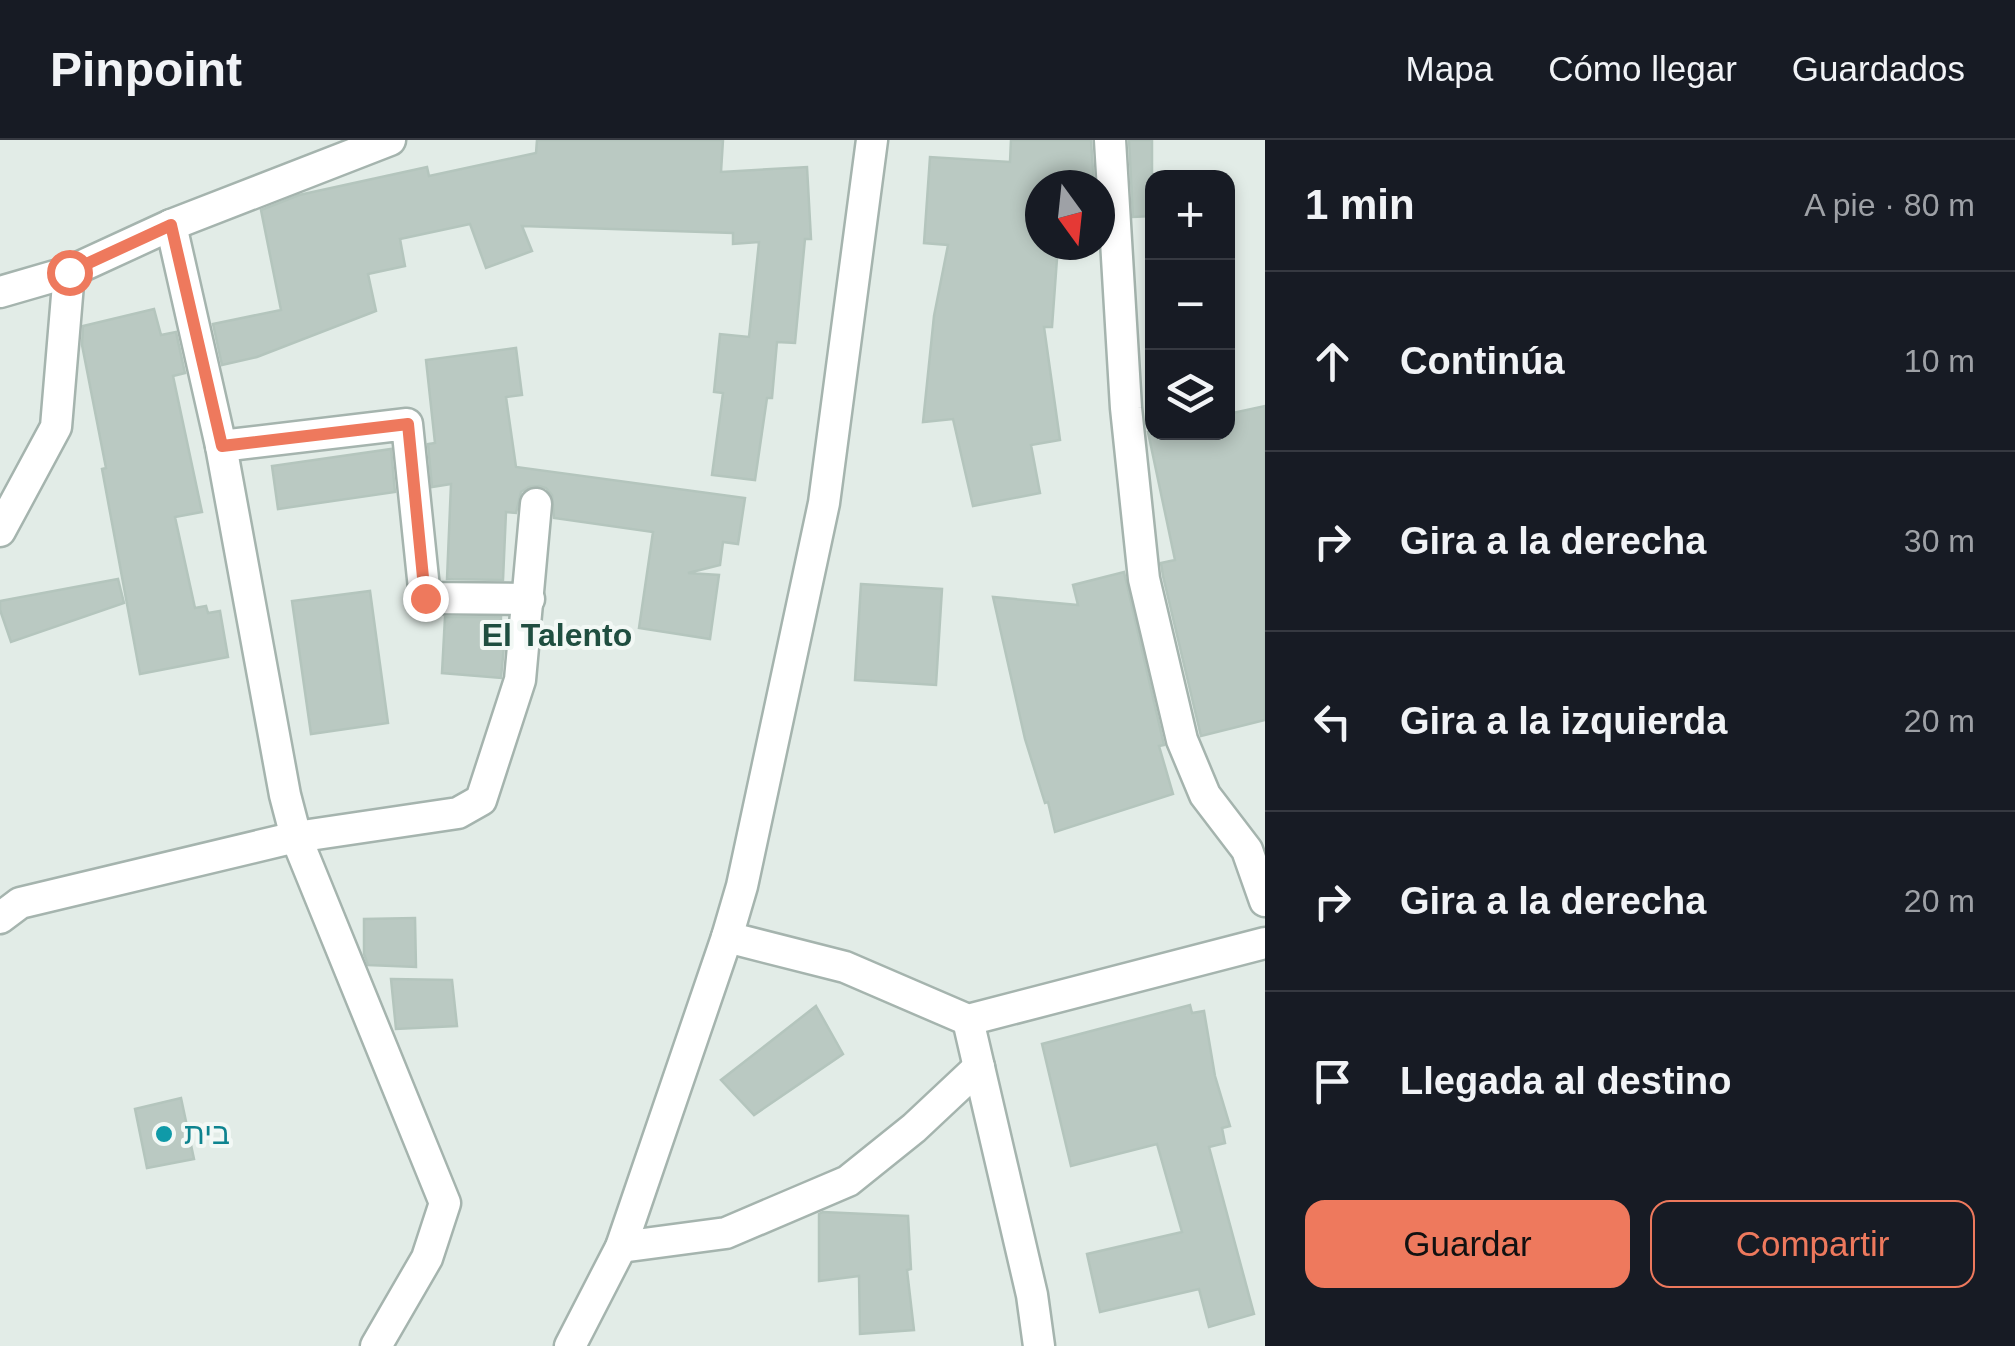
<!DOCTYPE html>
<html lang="es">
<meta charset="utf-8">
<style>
body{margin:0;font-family:Helvetica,Heebo,sans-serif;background:#242831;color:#f1f3f6}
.controls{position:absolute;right:30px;top:30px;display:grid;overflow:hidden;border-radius:20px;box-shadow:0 5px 15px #0003}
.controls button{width:90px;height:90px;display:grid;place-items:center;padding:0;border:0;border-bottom:2px solid #363941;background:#171b24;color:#f1f3f6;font:50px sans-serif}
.compass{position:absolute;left:1025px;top:30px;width:90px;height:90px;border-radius:50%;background:#171b24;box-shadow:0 5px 15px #0003;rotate:165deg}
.stop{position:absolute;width:30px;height:30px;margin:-22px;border:8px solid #ee795d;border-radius:50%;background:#fff}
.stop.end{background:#ee795d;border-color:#fff;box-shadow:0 2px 10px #0008}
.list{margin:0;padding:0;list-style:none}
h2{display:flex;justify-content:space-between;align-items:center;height:130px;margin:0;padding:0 40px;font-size:42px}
h2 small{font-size:32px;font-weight:400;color:#9ea1a6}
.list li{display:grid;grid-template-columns:65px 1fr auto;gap:30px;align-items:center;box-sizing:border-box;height:180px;padding:0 40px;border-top:2px solid #363941}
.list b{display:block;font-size:38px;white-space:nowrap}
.list em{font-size:32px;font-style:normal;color:#9ea1a6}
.actions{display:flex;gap:20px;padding:30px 40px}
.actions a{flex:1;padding:22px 0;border:2px solid #ee795d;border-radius:20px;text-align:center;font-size:35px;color:#ee795d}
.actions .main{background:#ee795d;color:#111}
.icon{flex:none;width:55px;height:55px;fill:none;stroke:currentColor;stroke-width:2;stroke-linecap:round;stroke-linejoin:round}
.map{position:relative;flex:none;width:1265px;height:1206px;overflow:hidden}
header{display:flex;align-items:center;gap:60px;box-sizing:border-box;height:140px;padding:0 50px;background:#171b24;border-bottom:2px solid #363941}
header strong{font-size:48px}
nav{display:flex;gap:55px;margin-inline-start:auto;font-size:35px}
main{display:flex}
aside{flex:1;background:#171b24}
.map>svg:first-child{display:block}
</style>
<header>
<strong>Pinpoint</strong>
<nav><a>Mapa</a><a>Cómo llegar</a><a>Guardados</a></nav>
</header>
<main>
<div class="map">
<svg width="1265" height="1206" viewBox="0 0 1265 1206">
<rect width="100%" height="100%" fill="#e2ece7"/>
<!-- building -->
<g fill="#bac9c2" stroke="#b4c5bd" stroke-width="2.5">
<polygon points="537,0 723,0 721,32 807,27 811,99 805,99 795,203 777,202 772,258 767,258 755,340 712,335 723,253 714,252 720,194 749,197 759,102 733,104 733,93 522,86 532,111 486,128 470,84 400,99 405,126 368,134 376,171 257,217 222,225 213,184 281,170 261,70 299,55 427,27 429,36 536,13"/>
<polygon points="1011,0 1091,0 1094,45 1040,45 1040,105 1058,105 1052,187 1044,187 1060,300 1031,305 1040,353 973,366 953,279 923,282 934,176 948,105 924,103 930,17 1010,22"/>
<polygon points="1129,0 1152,0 1152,76 1133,77"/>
<polygon points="154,169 161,195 176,192 185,233 173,236 202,372 175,377 195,468 206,466 208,473 220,471 228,517 140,534 102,329 106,328 82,205 83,186"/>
<polygon points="516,208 522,255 506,257 516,327 745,358 738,404 723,402 720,425 688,433 719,435 710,499 639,488 653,392 554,378 552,355 546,348 539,346 529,347 521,352 516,373 506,372 503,440 447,439 451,344 432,347 428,304 435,303 426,220"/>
<polygon points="1265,266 1265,580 1201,596 1163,436 1161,423 1175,420 1148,292 1228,292 1228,274"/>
<polygon points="391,309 395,352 278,369 272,326"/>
<polygon points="1124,432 1164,605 1159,606 1173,654 1055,692 1048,662 1045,663 1025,599 993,457 1078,465 1073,445"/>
<polygon points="118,439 124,463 11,502 0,470 0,461"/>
<polygon points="861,444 942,449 936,545 855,540"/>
<polygon points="370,451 388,583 311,594 292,461"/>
<polygon points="445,477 501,477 500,495 505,496 501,538 442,533"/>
<polygon points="415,778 416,827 368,825 364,814 364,779"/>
<polygon points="391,839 452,840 457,886 396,889"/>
<polygon points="1190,865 1192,873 1204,871 1215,936 1230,986 1222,988 1225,1003 1209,1007 1254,1174 1209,1187 1199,1149 1100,1172 1087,1114 1182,1092 1157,1004 1071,1026 1042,904"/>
<polygon points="816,866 843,914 754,975 721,940"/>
<polygon points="181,958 194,1019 147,1028 135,969"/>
<polygon points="823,1072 908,1076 911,1129 907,1130 914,1190 860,1194 859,1136 819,1141 819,1074"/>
</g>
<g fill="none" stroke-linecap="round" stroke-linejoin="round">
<defs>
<g id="minor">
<polyline points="1110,0 1126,268 1144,439 1182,600 1205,655 1247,710 1265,761"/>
<polyline points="171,85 221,306 285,655 296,697 445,1063 427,1118 376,1206"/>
<polyline points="0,152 69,132 171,85 390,0"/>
<polyline points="221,306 407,284 425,458 529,459"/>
<polyline points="0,391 56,287 69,132"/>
<polyline points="0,778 20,763 296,697 458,673 481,660 520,540 536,364"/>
<polyline points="727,797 845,827 968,880 1265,803"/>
<polyline points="968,880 1032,1155 1039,1206"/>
<polyline points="621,1107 726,1093 848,1041 914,988 979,927"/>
<polyline points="570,1206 621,1107 727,797 742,746 824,363 872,0"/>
</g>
</defs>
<!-- minor casing -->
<use href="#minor" stroke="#a5b4ae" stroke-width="35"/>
<!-- minor -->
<use href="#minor" stroke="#fff" stroke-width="30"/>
</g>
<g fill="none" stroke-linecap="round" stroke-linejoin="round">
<!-- route -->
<polyline stroke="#ee795d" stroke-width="12" points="69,132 171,85 222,306 408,284 425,458"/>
</g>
<!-- markers -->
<circle fill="#0f9aa8" stroke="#f2f8f5" stroke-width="4" cx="164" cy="994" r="10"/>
<g text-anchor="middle" stroke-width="8" stroke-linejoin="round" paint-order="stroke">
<!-- culture labels -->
<g font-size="30" fill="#0d838f" stroke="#f2f8f5" text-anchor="start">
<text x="184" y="1004">בית</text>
</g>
<!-- neighbourhood labels -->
<g font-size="32" font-weight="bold" fill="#1f4e40" stroke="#f2f8f5">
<text x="557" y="506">El Talento</text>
</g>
</g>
</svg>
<div class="controls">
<button>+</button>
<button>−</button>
<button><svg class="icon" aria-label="layers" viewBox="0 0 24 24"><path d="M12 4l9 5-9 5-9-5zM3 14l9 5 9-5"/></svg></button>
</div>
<svg class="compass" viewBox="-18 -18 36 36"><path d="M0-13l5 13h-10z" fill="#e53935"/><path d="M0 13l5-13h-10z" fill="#9ea1a6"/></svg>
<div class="stop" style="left:69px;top:132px"></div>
<div class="stop end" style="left:425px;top:458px"></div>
</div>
<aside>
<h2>1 min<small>A pie · 80 m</small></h2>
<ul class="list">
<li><svg class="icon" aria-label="ahead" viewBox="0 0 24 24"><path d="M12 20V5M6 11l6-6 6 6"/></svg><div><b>Continúa</b></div><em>10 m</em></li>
<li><svg class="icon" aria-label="right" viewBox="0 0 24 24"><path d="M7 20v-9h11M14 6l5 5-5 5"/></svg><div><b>Gira a la derecha</b></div><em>30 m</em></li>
<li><svg class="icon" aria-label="left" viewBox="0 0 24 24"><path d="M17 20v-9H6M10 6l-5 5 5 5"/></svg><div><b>Gira a la izquierda</b></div><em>20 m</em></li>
<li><svg class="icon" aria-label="right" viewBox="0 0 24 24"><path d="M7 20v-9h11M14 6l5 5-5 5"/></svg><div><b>Gira a la derecha</b></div><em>20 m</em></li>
<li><svg class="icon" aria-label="arrive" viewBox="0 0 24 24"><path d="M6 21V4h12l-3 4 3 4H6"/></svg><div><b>Llegada al destino</b></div></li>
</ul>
<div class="actions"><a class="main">Guardar</a><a>Compartir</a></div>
</aside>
</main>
